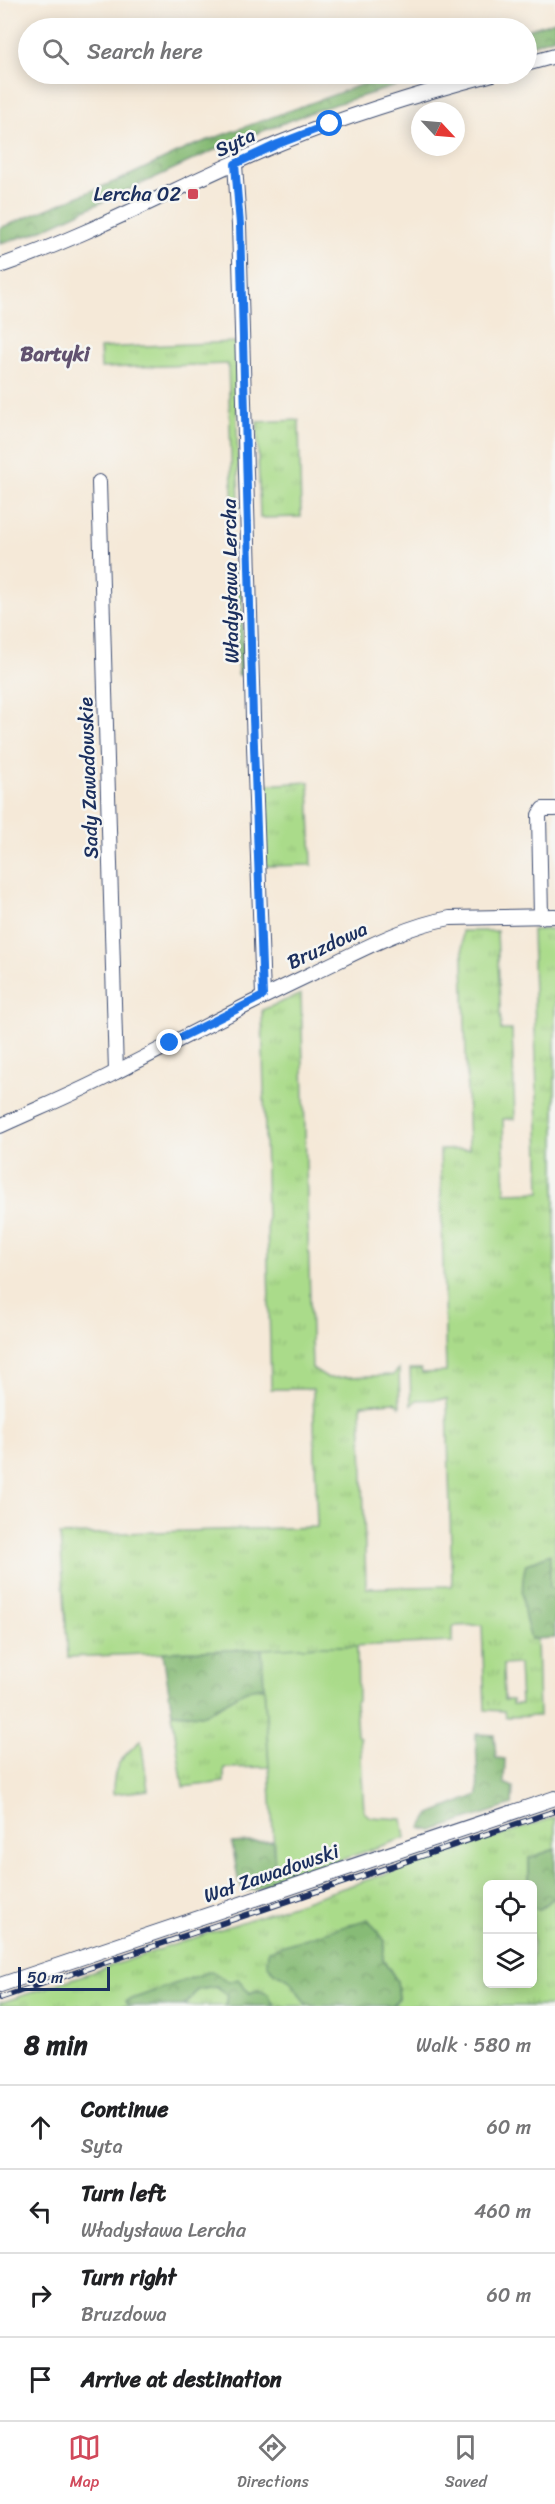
<!DOCTYPE html>
<meta charset="utf-8">
<style>
body{margin:0;font-family:Sriracha,sans-serif;background:#f6f6f6;color:#202124}
.controls{position:absolute;right:18px;bottom:18px;display:grid;overflow:hidden;border-radius:9px;box-shadow:0 3px 15px #0003}
.controls button{width:54px;height:54px;display:grid;place-items:center;padding:0;border:0;border-bottom:2px solid #e0e0e0;background:#fff;color:#202124;font:30px sans-serif}
.compass{position:absolute;left:411px;top:102px;width:54px;height:54px;border-radius:50%;background:#fff;box-shadow:0 3px 15px #0003;rotate:116deg}
.scale{position:absolute;left:18px;bottom:15px;width:92px;box-sizing:border-box;padding-left:6px;border:3px solid #1b2f5e;border-top:0;font-size:16px;line-height:21px;white-space:nowrap;color:#1b2f5e;-webkit-text-stroke:4px #f6f6f2;paint-order:stroke}
.stop{position:absolute;width:18px;height:18px;margin:-14px;border:4px solid #1a73e8;border-radius:50%;background:#fff}
.stop.end{background:#1a73e8;border-color:#fff;box-shadow:0 2px 6px #0008}
.list{margin:0;padding:0;list-style:none}
h2{display:flex;justify-content:space-between;align-items:center;height:78px;margin:0;padding:0 24px;font-size:26px}
h2 small{font-size:20px;font-weight:400;color:#757577}
.list li{display:grid;grid-template-columns:39px 1fr auto;gap:18px;align-items:center;box-sizing:border-box;height:84px;padding:0 24px;border-top:2px solid #e0e0e0}
.list b{display:block;font-size:22px;white-space:nowrap}
.list p{margin:0;font-size:20px;white-space:nowrap;color:#757577}
.list em{font-size:20px;font-style:normal;color:#757577}
.icon{flex:none;width:33px;height:33px;fill:none;stroke:currentColor;stroke-width:2;stroke-linecap:round;stroke-linejoin:round}
.map{position:relative;flex:none;width:555px;height:2006px;overflow:hidden}
.search{position:absolute;background:#fff;box-shadow:0 3px 15px #0003;left:18px;right:18px;top:18px;height:66px;display:flex;align-items:center;gap:15px;box-sizing:border-box;padding:0 21px;border-radius:33px;color:#757577;font-size:22px}
.sheet{height:414px;background:#fff}
nav{display:flex;justify-content:space-around;align-items:center;box-sizing:border-box;height:84px;border-top:2px solid #e0e0e0;background:#fff;font-size:16px;color:#757577}
nav a{display:grid;justify-items:center;gap:3px}
nav .on{color:#d1495b}
.map>svg:first-child{display:block}
</style>
<div class="map">
<svg width="555" height="2006" viewBox="0 0 555 2006">
<defs>
<pattern id="grass-tufts" width="24" height="20" patternUnits="userSpaceOnUse" patternTransform="scale(1.5)"><rect width="24" height="20" fill="#aadb8a"/><path d="M3 7l-1-3M5 7V3M7 7l1-3M15 17l-1-3M17 17v-4M19 17l1-3" fill="none" stroke="#92bc7a"/></pattern>
<pattern id="forest-crowns" width="20" height="18" patternUnits="userSpaceOnUse" patternTransform="scale(1.5)"><rect width="20" height="18" fill="#87bb76"/><path d="M2 6a3 3 0 1 1 6 0M12 15a3 3 0 1 1 6 0" fill="none" stroke="#6e9864"/></pattern>
</defs>
<rect width="100%" height="100%" fill="#f6f6f2"/>
<filter id="ink" filterUnits="userSpaceOnUse"><feTurbulence type="fractalNoise" baseFrequency=".0167" numOctaves="2"/><feDisplacementMap in="SourceGraphic" scale="12" xChannelSelector="R" yChannelSelector="G"/><feConvolveMatrix kernelMatrix="1 2 1 2 8 2 1 2 1" color-interpolation-filters="sRGB"/></filter>
<filter id="wash" filterUnits="userSpaceOnUse"><feTurbulence type="fractalNoise" baseFrequency=".008" numOctaves="4" result="noise"/><feDisplacementMap in="SourceGraphic" scale="24" xChannelSelector="R" yChannelSelector="G"/><feGaussianBlur stdDeviation="1.35" result="paint"/><feColorMatrix in="noise" values="0 0 0 0 0 0 0 0 0 0 0 0 0 0 0 0 0 1.4 0 .05"/><feComposite in="paint" operator="in"/></filter>
<g filter="url(#wash)">
<rect width="100%" height="100%" fill="#f5e9d8"/>
<!-- grass -->
<g fill="url(#grass-tufts)" stroke="#628574" stroke-width="1.5" fill-rule="evenodd">
<polygon points="235,342 239,510 238,514 233,517 228,364 101,368 100,348"/>
<polygon points="299,420 301,517 260,518 257,422"/>
<polygon points="309,782 312,865 264,866 263,785"/>
<path d="M555,929V1588L550,1589L531,1639L537,1638L539,1716L505,1717L504,1711L485,1710L482,1625L453,1626V1642L68,1657L60,1535L317,1527L313,1389H271L262,1010L301,994L312,1368L328,1378L393,1375L399,1369L400,1407L395,1402L361,1404L366,1588L452,1586L447,1399L417,1400L411,1405L410,1369H421L422,1373L446,1372L440,1150L469,1149L462,931H497L501,1030H512L515,1119H503L505,1193L540,1192L532,930ZM519,1664L521,1704H512V1700H504L503,1665Z"/>
<polygon points="264,1687 269,1767 224,1768 224,1782 183,1787 172,1713 204,1715 247,1689"/>
<path d="M141,1740L148,1790L113,1794C113,1764 120,1759 141,1740Z"/>
<polygon points="555,1817 555,1849 529,1858 529,1884 488,1884 488,1984 532,1984 533,1907 539,1910 555,1897 555,2006 392,2006 399,1998 397,1981 383,1959 275,1973 291,1980 307,2006 274,2006 275,2004 250,1993 238,1980 143,1996 127,2001 128,2006 0,2006 0,2003"/>
<polygon points="216,1987 228,1995 225,2006 185,2006 197,1990"/>
</g>
<!-- forest -->
<g fill="url(#forest-crowns)" stroke="#51756a" stroke-width="1.5">
<polygon points="555,21 555,37 527,46 527,30"/>
<polygon points="391,74 435,74 320,109 221,147 33,234 0,243 0,228 126,177 192,146"/>
<polygon points="241,570 244,675 238,675 234,571"/>
<path d="M550,1554V1588H555V1638L531,1639C523,1616 519,1587 526,1564Z"/>
<polygon points="262,1649 264,1687 247,1690 204,1715 172,1713 163,1652"/>
<polygon points="476,1734 494,1735 496,1758 505,1759 504,1783 513,1787 512,1805 432,1831 421,1828 430,1814 478,1795"/>
<polygon points="274,1841 276,1882 254,1890 244,1891 238,1879 232,1843"/>
<polygon points="555,1849 555,1897 539,1910 533,1907 532,1884 529,1884 529,1858"/>
<polygon points="368,1919 385,1941 383,1959 397,1981 399,1998 392,2006 307,2006 291,1981 275,1973 267,1964 268,1950"/>
<polygon points="211,1971 229,1982 238,1979 250,1993 258,1990 268,1994 274,2006 225,2006 227,1995 216,1987 197,1990 185,2006 128,2006 126,2001"/>
</g>
<!-- garden -->
<polygon fill="#aadb8a" stroke="#628574" stroke-width="1.5" points="320,1646 357,1646 358,1700 355,1703 357,1735 360,1738 364,1812 370,1817 402,1819 405,1838 276,1882 262,1649"/>
</g>
<g filter="url(#ink)">
<g fill="none" stroke-linecap="round" stroke-linejoin="round">
<defs>
<g id="minor">
<polyline points="526,64 555,56"/>
<polyline points="235,164 239,225 253,718 263,996"/>
<path d="M0,266C97,232 186,182 280,143C349,115 421,93 493,74"/>
<polyline points="99,482 116,1072"/>
<polyline points="541,917 539,815 543,809 555,809"/>
<path d="M0,1126C39,1108 79,1092 116,1072C181,1039 245,1005 311,974C356,953 401,927 450,918L555,916"/>
<polyline points="0,1985 555,1798"/>
</g>
</defs>
<!-- minor casing -->
<use href="#minor" stroke="#3c4b70" stroke-width="16"/>
<!-- minor -->
<use href="#minor" stroke="#fff" stroke-width="14"/>
<defs>
<polyline id="rail" points="0,1998 555,1811"/>
</defs>
<!-- rail casing -->
<use href="#rail" stroke="#1b2f5e" stroke-width="6"/>
<!-- rail -->
<use href="#rail" stroke="#f6f6f2" stroke-width="4" stroke-dasharray="11" stroke-linecap="butt"/>
</g>
</g>
<g fill="none" stroke-linecap="round" stroke-linejoin="round" filter="url(#ink)">
<!-- route -->
<polyline stroke="#1a73e8" stroke-width="8" points="170,1043 263,996 253,718 240,225 235,164 278,144 330,124"/>
</g>
<!-- markers -->
<rect fill="#d1495b" stroke="#f6f6f2" stroke-width="2" x="187" y="188" width="12" height="12" rx="3"/>
<g text-anchor="middle" stroke-width="5" stroke-linejoin="round" paint-order="stroke">
<!-- street labels -->
<g font-size="20" fill="#1b2f5e" stroke="#f6f6f2">
<text transform="translate(235 142) rotate(-25)" y="7">Syta</text>
<text transform="translate(230 581) rotate(-91)" y="7">Władysława Lercha</text>
<text transform="translate(88 778) rotate(-92)" y="7">Sady Zawadowskie</text>
<text transform="translate(327 945) rotate(-25)" y="7">Bruzdowa</text>
<text transform="translate(271 1873) rotate(-19)" y="7">Wał Zawadowski</text>
</g>
<!-- poi labels -->
<g font-size="20" fill="#1b2f5e" stroke="#f6f6f2" text-anchor="end">
<text x="181" y="201">Lercha 02</text>
</g>
<!-- neighbourhood labels -->
<g font-size="21" font-weight="bold" fill="#61526f" stroke="#f6f6f2">
<text x="55" y="361">Bartyki</text>
</g>
</g>
</svg>
<div class="controls">
<button><svg class="icon" aria-label="locate" viewBox="0 0 24 24"><circle cx="12" cy="12" r="6"/><path d="M12 2v4M12 18v4M2 12h4M18 12h4"/></svg></button>
<button><svg class="icon" aria-label="layers" viewBox="0 0 24 24"><path d="M12 4l9 5-9 5-9-5zM3 14l9 5 9-5"/></svg></button>
</div>
<svg class="compass" viewBox="-18 -18 36 36"><path d="M0-13l5 13h-10z" fill="#e53935"/><path d="M0 13l5-13h-10z" fill="#757577"/></svg>
<div class="scale">50 m</div>
<div class="stop" style="left:330px;top:124px"></div>
<div class="stop end" style="left:170px;top:1043px"></div>
<div class="search"><svg class="icon" aria-label="search" viewBox="0 0 24 24"><circle cx="10" cy="10" r="6"/><path d="M15 15l6 6"/></svg>Search here</div>
</div>
<section class="sheet">
<h2>8 min<small>Walk · 580 m</small></h2>
<ul class="list">
<li><svg class="icon" aria-label="ahead" viewBox="0 0 24 24"><path d="M12 20V5M6 11l6-6 6 6"/></svg><div><b>Continue</b><p>Syta</p></div><em>60 m</em></li>
<li><svg class="icon" aria-label="left" viewBox="0 0 24 24"><path d="M17 20v-9H6M10 6l-5 5 5 5"/></svg><div><b>Turn left</b><p>Władysława Lercha</p></div><em>460 m</em></li>
<li><svg class="icon" aria-label="right" viewBox="0 0 24 24"><path d="M7 20v-9h11M14 6l5 5-5 5"/></svg><div><b>Turn right</b><p>Bruzdowa</p></div><em>60 m</em></li>
<li><svg class="icon" aria-label="arrive" viewBox="0 0 24 24"><path d="M6 21V4h12l-3 4 3 4H6"/></svg><div><b>Arrive at destination</b></div></li>
</ul>
</section>
<nav>
<a class="on"><svg class="icon" aria-label="map" viewBox="0 0 24 24"><path d="M3 6l6-2 6 2 6-2v14l-6 2-6-2-6 2zM9 4v14M15 6v14"/></svg>Map</a>
<a><svg class="icon" aria-label="directions" viewBox="0 0 24 24"><path d="M12 3l9 9-9 9-9-9zM9 14v-3h6M13 9l2 2-2 2"/></svg>Directions</a>
<a><svg class="icon" aria-label="saved" viewBox="0 0 24 24"><path d="M7 4h10v16l-5-4-5 4z"/></svg>Saved</a>
</nav>
